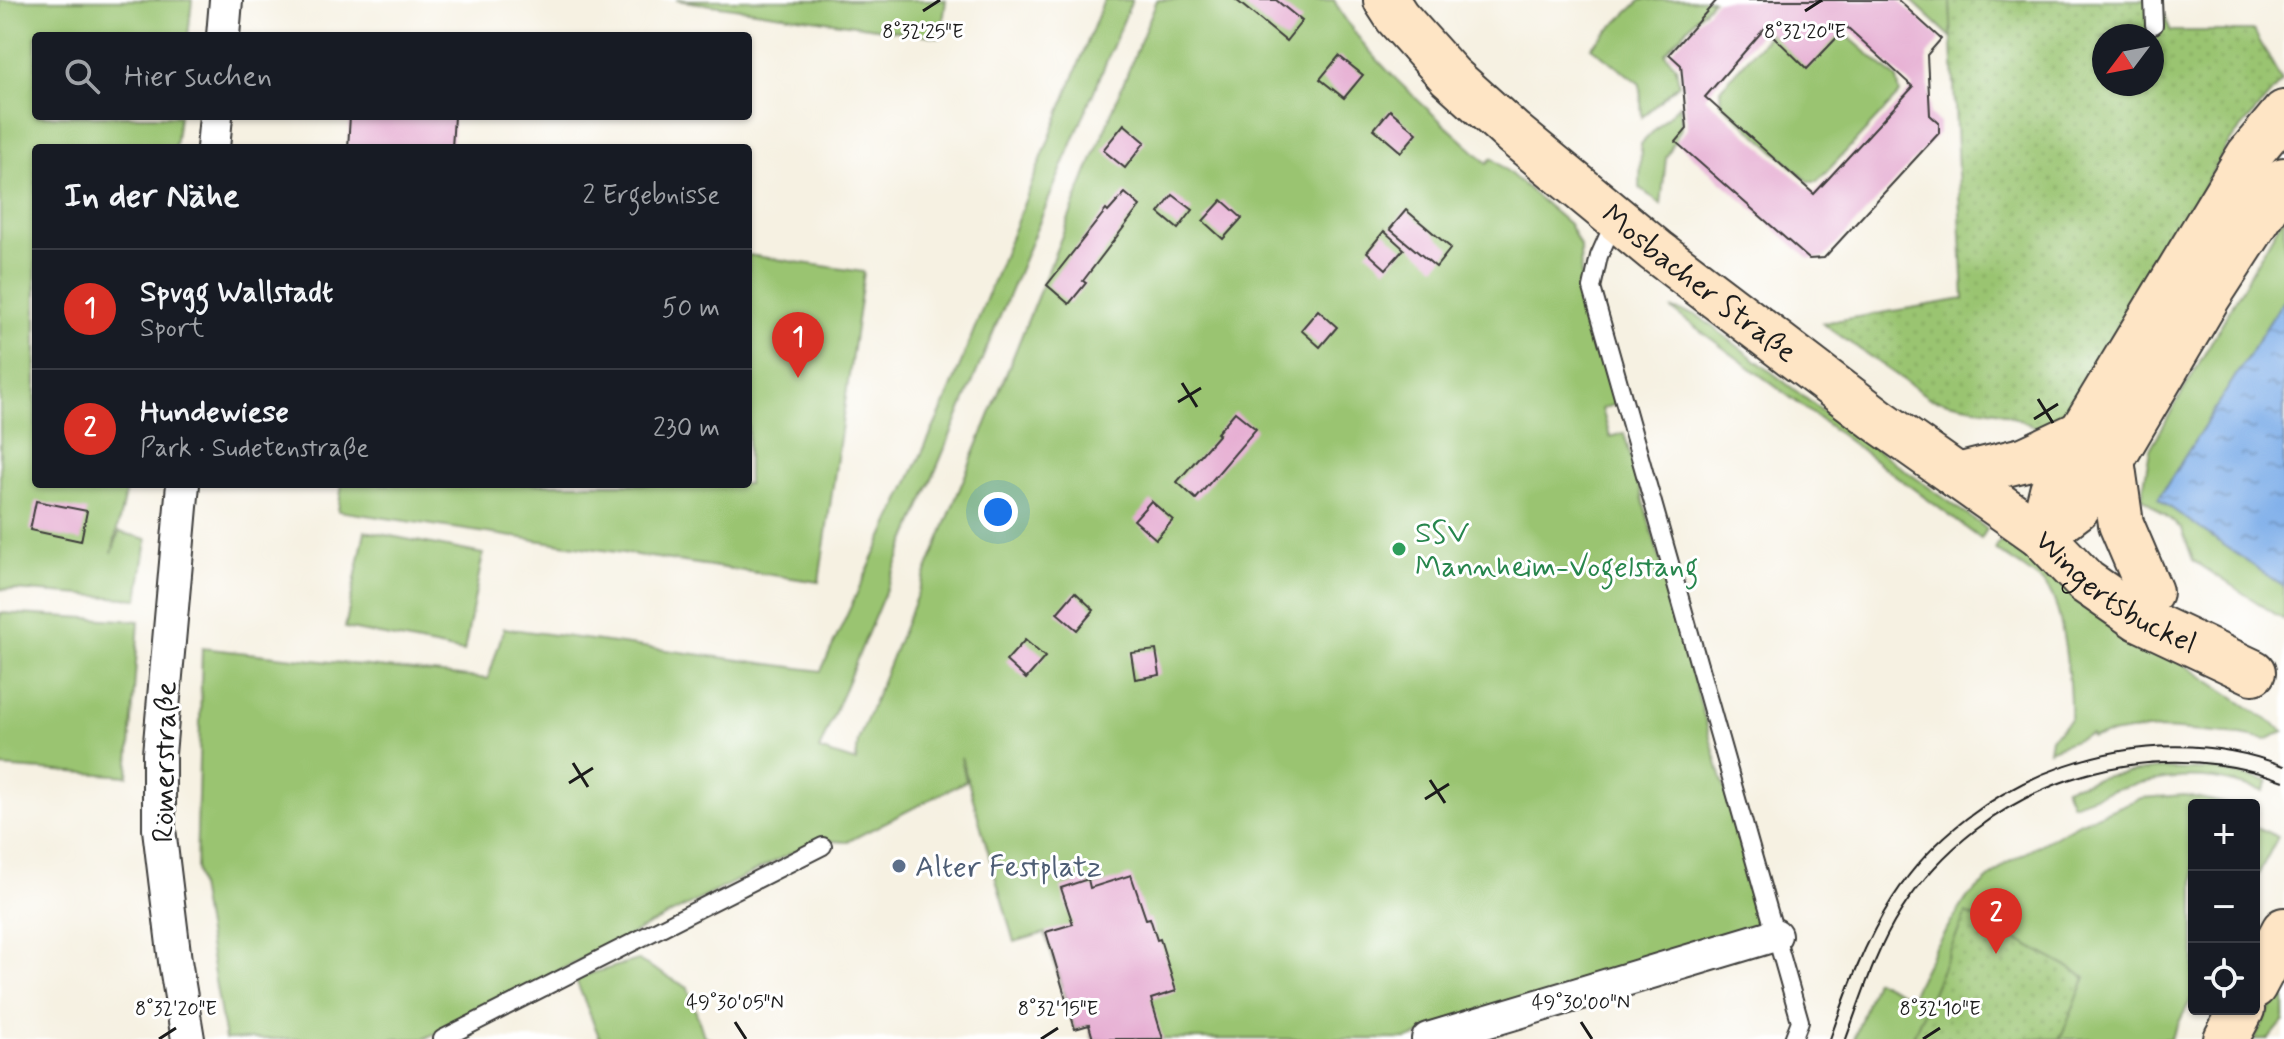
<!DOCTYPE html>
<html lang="de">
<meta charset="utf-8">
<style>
body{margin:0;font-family:Mynerve,sans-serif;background:#20242c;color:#f1f3f6}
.controls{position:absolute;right:24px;bottom:24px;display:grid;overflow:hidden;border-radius:8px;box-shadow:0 2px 6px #0004}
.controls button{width:72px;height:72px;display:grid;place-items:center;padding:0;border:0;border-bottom:2px solid #363941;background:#171b24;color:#f1f3f6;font:40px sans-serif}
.compass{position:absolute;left:2092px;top:24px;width:72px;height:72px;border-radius:50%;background:#171b24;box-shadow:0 2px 6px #0004;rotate:238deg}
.you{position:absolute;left:998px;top:512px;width:28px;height:28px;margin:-20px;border:6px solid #fff;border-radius:50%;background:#1a73e8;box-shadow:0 0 0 12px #1a73e833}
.badge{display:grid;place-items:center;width:52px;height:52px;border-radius:50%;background:#d93025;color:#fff;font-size:26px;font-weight:700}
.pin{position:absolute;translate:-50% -66px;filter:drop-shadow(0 2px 4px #0008)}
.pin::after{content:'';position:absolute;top:42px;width:28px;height:24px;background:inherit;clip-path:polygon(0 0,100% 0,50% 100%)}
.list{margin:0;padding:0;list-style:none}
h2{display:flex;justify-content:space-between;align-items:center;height:104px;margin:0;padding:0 32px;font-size:34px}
h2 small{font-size:26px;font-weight:400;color:#9ea1a6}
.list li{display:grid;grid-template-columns:52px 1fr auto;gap:24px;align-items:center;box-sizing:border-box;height:120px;padding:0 32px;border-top:2px solid #363941}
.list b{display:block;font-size:30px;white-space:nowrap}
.list p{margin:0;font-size:26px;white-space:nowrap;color:#9ea1a6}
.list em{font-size:26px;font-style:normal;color:#9ea1a6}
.icon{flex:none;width:44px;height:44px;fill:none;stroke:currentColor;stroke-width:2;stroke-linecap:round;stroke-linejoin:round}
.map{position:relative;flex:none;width:2284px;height:1039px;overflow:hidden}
.search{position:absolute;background:#171b24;box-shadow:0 2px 6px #0004;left:32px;top:32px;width:720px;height:88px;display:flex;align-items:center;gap:20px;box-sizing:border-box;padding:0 28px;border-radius:8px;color:#9ea1a6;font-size:30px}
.panel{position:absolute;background:#171b24;box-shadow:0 2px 6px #0004;left:32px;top:144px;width:720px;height:344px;border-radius:8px}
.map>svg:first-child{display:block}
</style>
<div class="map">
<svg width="2284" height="1039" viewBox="0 0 2284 1039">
<defs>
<pattern id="park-dots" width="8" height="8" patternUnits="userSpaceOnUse" patternTransform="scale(2)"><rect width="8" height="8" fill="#9ac471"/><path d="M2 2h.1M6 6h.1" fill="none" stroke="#84a861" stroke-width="1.8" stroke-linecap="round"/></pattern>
<pattern id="water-ripples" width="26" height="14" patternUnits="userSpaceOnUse" patternTransform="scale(2)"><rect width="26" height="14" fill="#7eaee9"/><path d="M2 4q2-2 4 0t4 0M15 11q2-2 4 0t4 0" fill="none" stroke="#668dbc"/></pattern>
</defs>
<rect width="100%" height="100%" fill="#fff"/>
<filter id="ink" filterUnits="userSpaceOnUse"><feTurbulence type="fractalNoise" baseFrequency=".0125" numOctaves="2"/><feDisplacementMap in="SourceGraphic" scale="16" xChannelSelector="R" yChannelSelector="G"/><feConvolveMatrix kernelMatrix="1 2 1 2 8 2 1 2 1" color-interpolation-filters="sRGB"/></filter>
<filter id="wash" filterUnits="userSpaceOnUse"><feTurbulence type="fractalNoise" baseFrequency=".006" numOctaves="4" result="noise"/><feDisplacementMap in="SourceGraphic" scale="32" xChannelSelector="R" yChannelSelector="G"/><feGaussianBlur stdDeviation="1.8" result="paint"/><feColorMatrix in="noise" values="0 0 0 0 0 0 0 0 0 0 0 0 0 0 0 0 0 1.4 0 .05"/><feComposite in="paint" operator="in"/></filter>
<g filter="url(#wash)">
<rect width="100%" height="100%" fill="#f6f1e2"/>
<!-- green -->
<g fill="#9ac471" stroke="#5b7046" stroke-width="2">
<polygon points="0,0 192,0 188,36 36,36 36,116 179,116 175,148 36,148 36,484 127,484 112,553 119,532 147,539 138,599 0,589"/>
<polygon points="676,0 946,0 941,37"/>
<path d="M1104,0H1132L819,750L856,762L858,741L1157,0H1334C1363,58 1439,118 1487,163L1492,158L1569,224L1580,246L1581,281L1616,404L1602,409L1610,437L1624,433L1760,914L1748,937L1407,1039H1093L1089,1025L1075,1029L1045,933L1014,942L961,757L966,781L847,842L817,840L424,1039H225L196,869L202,648L488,679L504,628L821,671L946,401Z"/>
<polygon points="1641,0 1713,0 1665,53 1676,67 1679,84 1642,117 1640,84 1591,47"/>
<polygon points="1911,0 1950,0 1952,38"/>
<polygon points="1834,24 1897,79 1900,94 1817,182 1809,182 1721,103 1720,89 1775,28"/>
<polygon points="1680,104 1681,128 1666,158 1661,205 1640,188 1641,144"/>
<polygon points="2284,215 2284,620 2193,560 2182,529 2142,497 2150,449"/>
<polygon points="748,255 864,272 819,582 338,511 342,484 748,484"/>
<polygon points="1671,309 1697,315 1817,407 1987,529 1981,539"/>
<polygon points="365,531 483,554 464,652 345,628"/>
<path d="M2000,541L2284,731L2266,740L2241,735L2165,729L2130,731L2091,737L2090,734L2049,750L2051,738L2070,719C2071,691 2064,605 2046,586C2032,572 2011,561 1995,549Z"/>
<polygon points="0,613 139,621 128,776 0,767"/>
<path d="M2157,769L2213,770L2268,781L2263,791C2247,787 2230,781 2214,779C2164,773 2118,787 2072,804L2065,788L2106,776Z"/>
<polygon points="2185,795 2234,805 2194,805 2194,994 2170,1039 1854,1039 1875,980 1910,997 1935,947 1967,898 2007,863 2081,822 2141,798"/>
<polygon points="2254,826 2278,837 2254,882"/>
<polygon points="638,960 688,988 704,1036 712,1039 600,1039 575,978"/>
<polygon points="2284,983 2284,1021 2269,1039 2254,1039"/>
</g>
<!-- park -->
<g fill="url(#park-dots)" stroke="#5b7046" stroke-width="2" fill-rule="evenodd">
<path d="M1950,0H2157L2171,31H2254L2282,81L2230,141L2096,375L2050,433L2001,412L1931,399L1822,323L1964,299ZM2104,36H2152V84H2104Z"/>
<polygon points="1994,904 2010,911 2001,931 2086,977 2060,1039 1912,1039 1966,913 1985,922"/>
</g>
<!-- water -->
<polygon fill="url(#water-ripples)" stroke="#4d6582" stroke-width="2" points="2284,299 2284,587 2158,499"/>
<g id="blocks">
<!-- building -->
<g fill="#e6afd3" fill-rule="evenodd">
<polygon points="1236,0 1276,0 1302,21 1286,41"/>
<path d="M1717,0H1898L1941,39L1927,55L1930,115L1939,123V133L1824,258L1809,259L1676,142L1687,129L1681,65L1669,54ZM1847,27L1913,87L1814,194L1705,97L1765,28L1807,69Z"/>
<polygon points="1339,56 1363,75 1344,98 1320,79"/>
<polygon points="1390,110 1417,133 1401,152 1374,129"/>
<polygon points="350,116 454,116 452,148 348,148"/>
<polygon points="1124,124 1145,142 1125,168 1103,150"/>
<polygon points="1125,193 1140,206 1083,281 1086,283 1069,304 1047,285 1106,210 1108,212"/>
<polygon points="1173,195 1193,210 1178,229 1159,213"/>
<polygon points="1222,200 1242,218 1223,239 1203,221"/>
<polygon points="1406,210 1451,248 1436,267 1390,229"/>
<polygon points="1384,231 1404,249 1386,269 1367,252"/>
<polygon points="1318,310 1337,327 1320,347 1301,330"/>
<polygon points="1235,412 1256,429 1196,499 1177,482 1219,434 1217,433"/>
<polygon points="36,501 87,511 81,541 30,530"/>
<polygon points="1151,501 1173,520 1156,539 1134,520"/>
<polygon points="1075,592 1094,610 1077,630 1057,613"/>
<polygon points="1025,640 1045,657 1026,679 1006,661"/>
<polygon points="1156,650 1160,675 1135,679 1131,653"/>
<polygon points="1131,875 1146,919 1150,918 1157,940 1160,939 1176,991 1151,999 1163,1039 1093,1039 1089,1025 1075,1029 1046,932 1073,924 1061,888 1088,879 1090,888"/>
</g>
</g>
</g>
<g filter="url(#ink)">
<use href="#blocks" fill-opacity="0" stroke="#3d3c3a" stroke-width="2"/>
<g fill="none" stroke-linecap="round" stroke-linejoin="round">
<defs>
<g id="lane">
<polyline points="2153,0 2154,25"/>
<polyline points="1615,220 1599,256 1592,288 1800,1021 1793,1039"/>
<polyline points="442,1039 823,846"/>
</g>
<g id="street">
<polyline points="223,36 226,0"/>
<polyline points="213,148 216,116"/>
<polyline points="183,484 159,754 159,829 175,961 188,1039"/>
<polyline points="1428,1039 1775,935"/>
</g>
<g id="secondary">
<path id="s1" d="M1386,0L1397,17L1450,76L1513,133L1656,251L1878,420L2041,535L2086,582L2138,618L2253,672"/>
<polyline points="2112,460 2121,524 2150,592"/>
<polyline points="1957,476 2026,459 2081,433"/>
<polyline points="2041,535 2052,490 2081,433 2249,155 2284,113"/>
<polyline points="2041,535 2077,508 2112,460 2208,297 2284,180"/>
<polyline points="2254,986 2284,930"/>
<polyline points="2226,1039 2242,1009"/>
</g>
</defs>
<!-- lane casing -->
<use href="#lane" stroke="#3d3c3a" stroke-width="20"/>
<!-- street casing -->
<use href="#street" stroke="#3d3c3a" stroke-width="36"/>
<!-- secondary casing -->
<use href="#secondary" stroke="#3d3c3a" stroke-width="48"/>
<!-- lane -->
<use href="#lane" stroke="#fff" stroke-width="16"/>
<!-- street -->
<use href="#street" stroke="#fff" stroke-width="32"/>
<!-- secondary -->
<use href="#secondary" stroke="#fee5c5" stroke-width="44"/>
<!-- tram -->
<g stroke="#1c1c1c" stroke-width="2">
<path d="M1830,1039C1847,991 1864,943 1892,899C1971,775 2144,711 2284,766"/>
<path d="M1846,1039C1862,995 1876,950 1901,911C1982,785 2143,729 2284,781"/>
</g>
</g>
</g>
<!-- ticks -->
<path fill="none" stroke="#1c1c1c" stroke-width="3" d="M923,11L940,0M1805,11L1822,0M1182,383L1197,407M2038,399L2053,423M1178,402L1201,388M2034,419L2058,404M573,763L588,787M1430,780L1445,803M569,783L593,768M1425,799L1449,784M735,1022L746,1039M1581,1022L1592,1039M159,1039L176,1028M1041,1039L1058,1028M1923,1039L1940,1028"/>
<!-- markers -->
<circle fill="#2e9e5b" stroke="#fff" stroke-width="3" cx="1399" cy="549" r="8"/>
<circle fill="#5c6f8a" stroke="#fff" stroke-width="3" cx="899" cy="866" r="8"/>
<g text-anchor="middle" stroke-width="6" stroke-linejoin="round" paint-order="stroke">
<!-- street labels -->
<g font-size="30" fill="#1c1c1c" stroke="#fff">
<text dy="10" stroke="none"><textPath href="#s1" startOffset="424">Mosbacher Straße</textPath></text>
<text dy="10" stroke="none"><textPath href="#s1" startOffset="944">Wingertsbuckel</textPath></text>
<text transform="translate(164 762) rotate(-89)" y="10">Römerstraße</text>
</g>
<!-- leisure labels -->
<g font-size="30" fill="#27864d" stroke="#fff" text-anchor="start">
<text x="1415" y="542">SSV<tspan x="1415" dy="34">Mannheim-Vogelstang</tspan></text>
</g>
<!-- service labels -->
<g font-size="30" fill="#4e5e75" stroke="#fff" text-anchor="start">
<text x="915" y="876">Alter Festplatz</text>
</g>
</g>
<g font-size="20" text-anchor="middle" fill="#1c1c1c" stroke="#fff" stroke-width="6" stroke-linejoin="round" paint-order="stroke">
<text x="923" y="38">8°32'25"E</text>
<text x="1805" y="38">8°32'20"E</text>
<text x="735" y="1009">49°30'05"N</text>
<text x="1581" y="1009">49°30'00"N</text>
<text x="176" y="1015">8°32'20"E</text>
<text x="1058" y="1015">8°32'15"E</text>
<text x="1940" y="1015">8°32'10"E</text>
</g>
</svg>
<div class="controls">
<button>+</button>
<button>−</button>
<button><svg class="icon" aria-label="locate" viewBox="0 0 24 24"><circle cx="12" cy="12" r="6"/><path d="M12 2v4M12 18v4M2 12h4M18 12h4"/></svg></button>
</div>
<svg class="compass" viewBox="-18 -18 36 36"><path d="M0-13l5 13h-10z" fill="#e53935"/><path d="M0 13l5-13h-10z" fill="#9ea1a6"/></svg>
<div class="you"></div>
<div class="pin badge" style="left:798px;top:378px">1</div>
<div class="pin badge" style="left:1996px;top:954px">2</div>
<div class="search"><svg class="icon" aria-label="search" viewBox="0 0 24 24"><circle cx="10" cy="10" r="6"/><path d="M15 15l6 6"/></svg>Hier suchen</div>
<section class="panel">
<h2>In der Nähe<small>2 Ergebnisse</small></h2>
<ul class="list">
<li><span class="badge">1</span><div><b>Spvgg Wallstadt</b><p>Sport</p></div><em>50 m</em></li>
<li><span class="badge">2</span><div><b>Hundewiese</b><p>Park · Sudetenstraße</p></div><em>230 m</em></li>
</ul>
</section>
</div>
